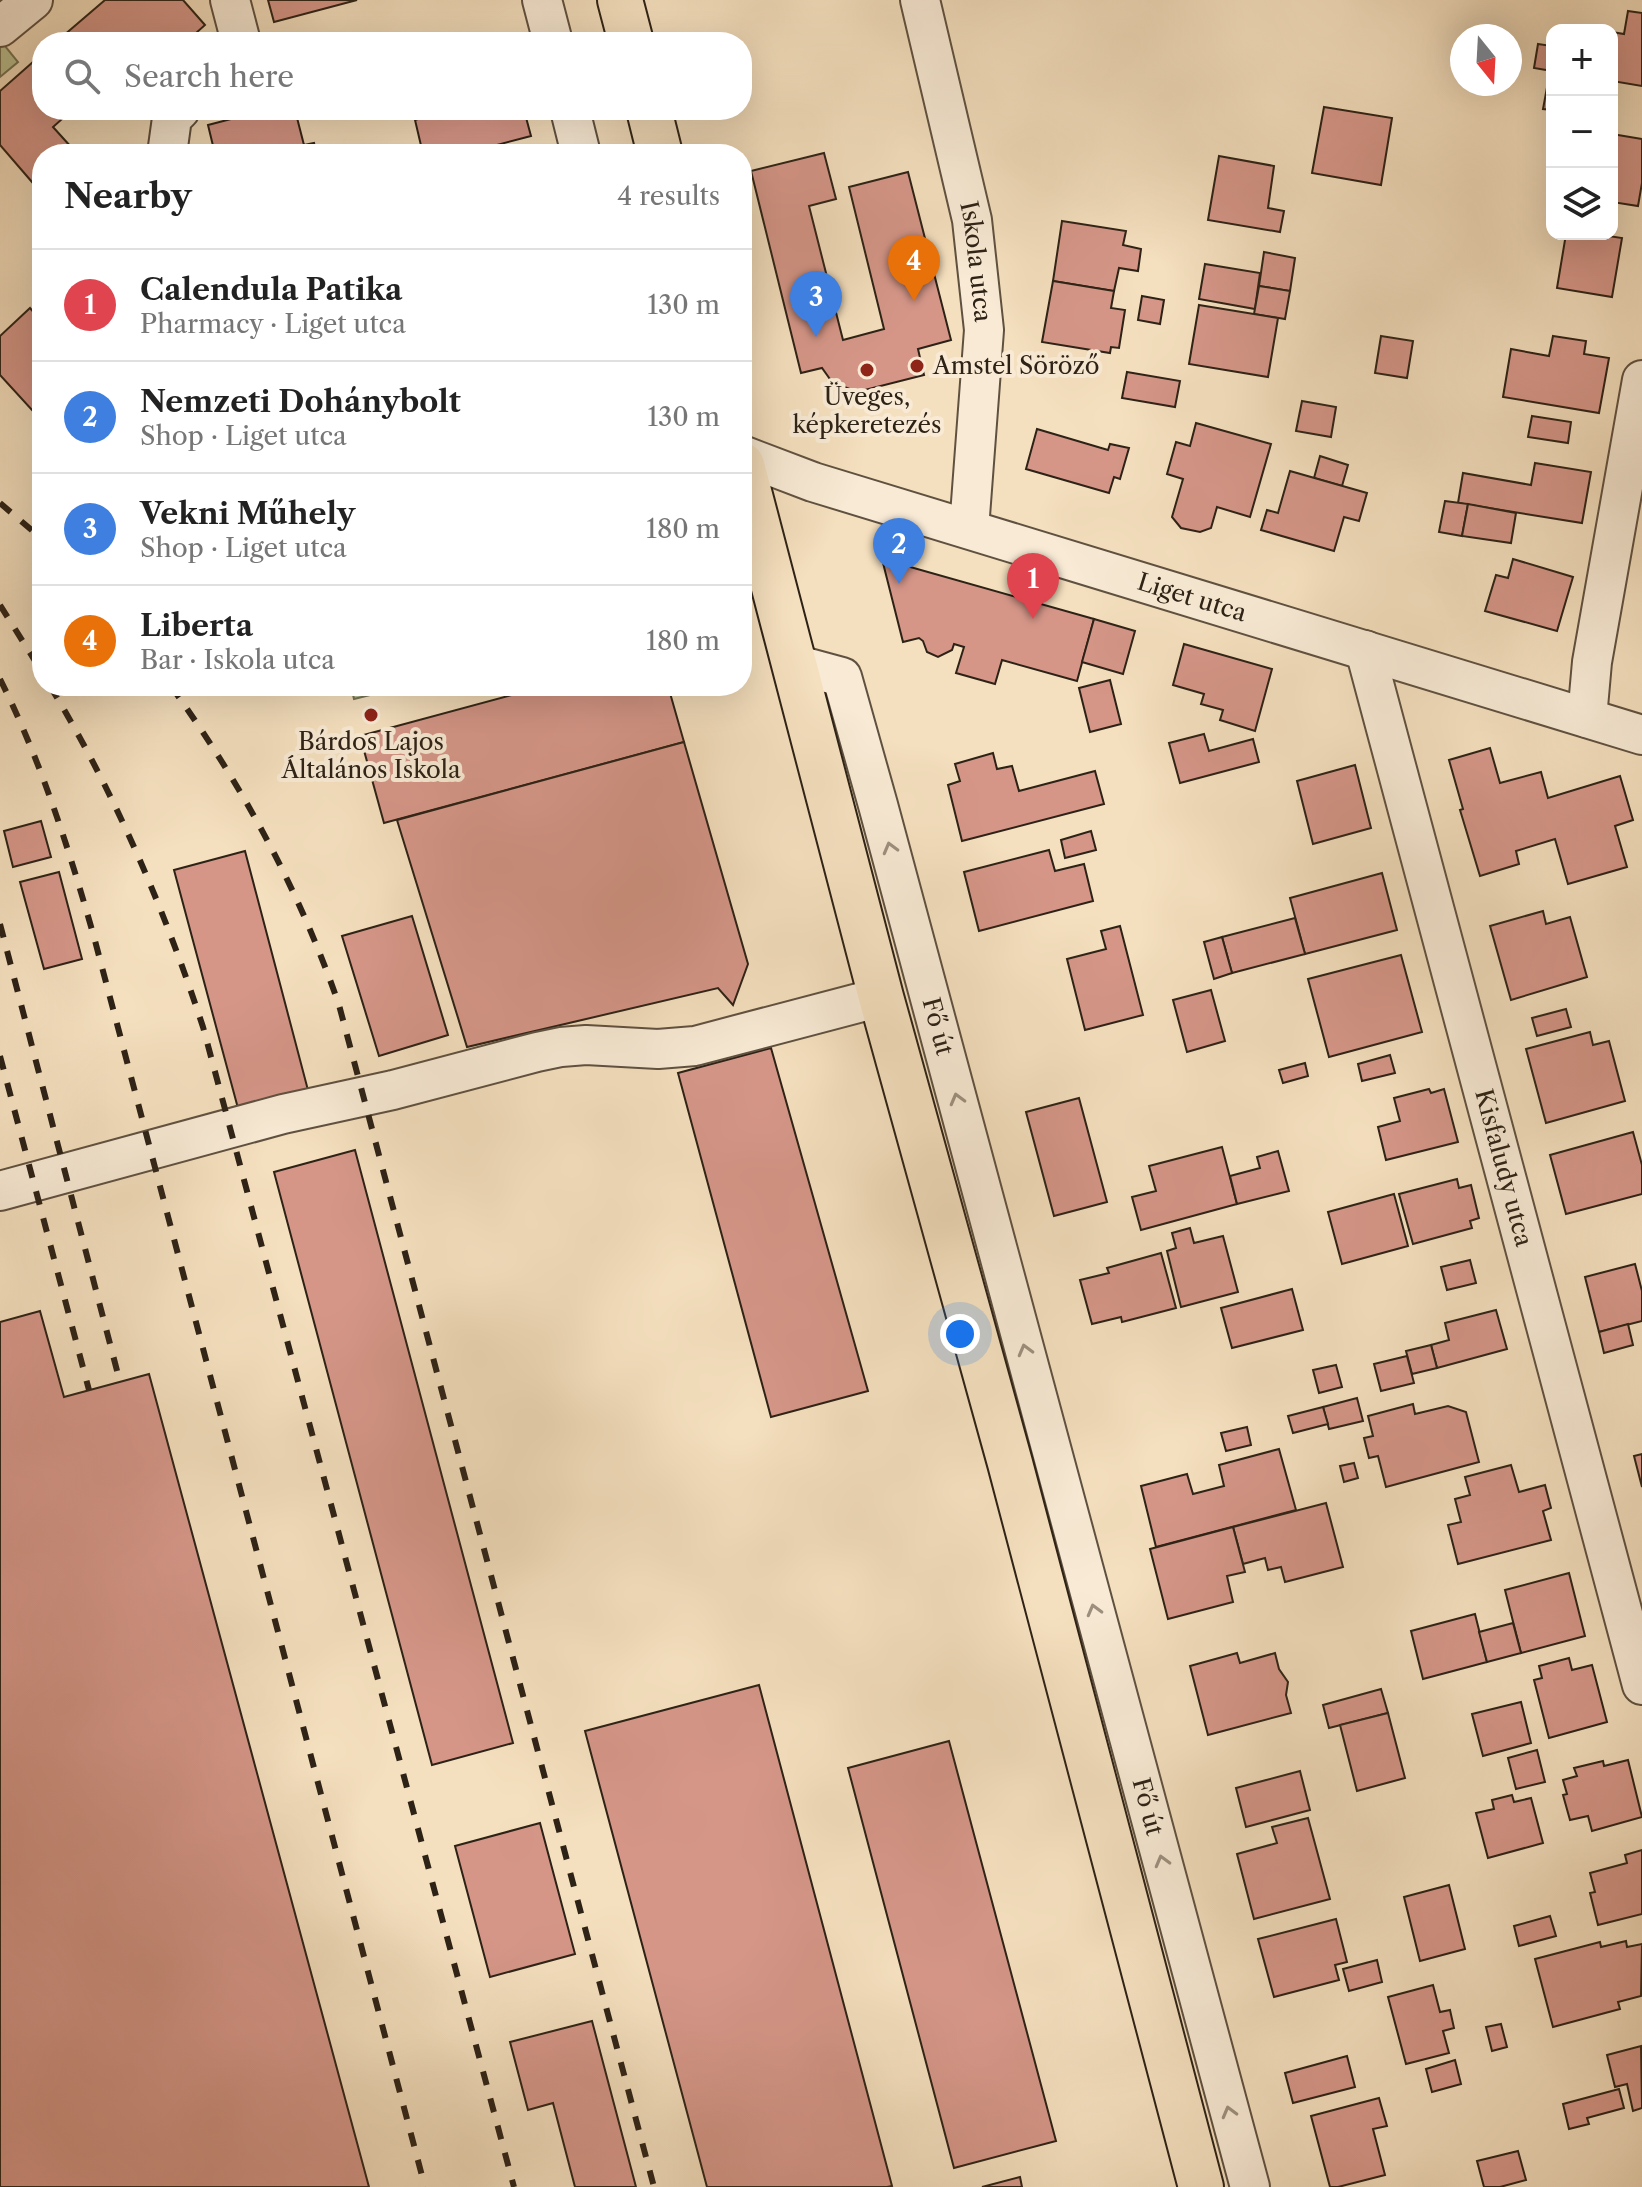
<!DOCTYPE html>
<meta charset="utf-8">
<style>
body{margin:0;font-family:"Libre Caslon Text",serif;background:#f2f2f2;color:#222}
.controls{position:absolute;right:24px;top:24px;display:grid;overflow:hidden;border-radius:16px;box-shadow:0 8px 32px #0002}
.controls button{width:72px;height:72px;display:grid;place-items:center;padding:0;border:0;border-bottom:2px solid #e0e0e0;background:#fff;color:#222;font:40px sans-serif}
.compass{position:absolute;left:1450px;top:24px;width:72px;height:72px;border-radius:50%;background:#fff;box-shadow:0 8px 32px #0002;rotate:162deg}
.you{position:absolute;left:960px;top:1334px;width:28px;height:28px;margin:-20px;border:6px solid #fff;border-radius:50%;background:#1a73e8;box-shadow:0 0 0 12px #1a73e833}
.badge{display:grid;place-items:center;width:52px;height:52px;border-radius:50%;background:#d93025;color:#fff;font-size:26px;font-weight:700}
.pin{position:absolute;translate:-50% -66px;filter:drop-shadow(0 2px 4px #0008)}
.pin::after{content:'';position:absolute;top:42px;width:28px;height:24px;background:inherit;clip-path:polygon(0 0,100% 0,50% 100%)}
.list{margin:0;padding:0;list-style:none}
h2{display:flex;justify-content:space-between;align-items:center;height:104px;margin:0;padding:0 32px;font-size:34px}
h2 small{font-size:26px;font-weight:400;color:#767676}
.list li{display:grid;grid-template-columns:52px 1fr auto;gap:24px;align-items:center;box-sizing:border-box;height:112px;padding:0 32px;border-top:2px solid #e0e0e0}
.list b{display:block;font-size:30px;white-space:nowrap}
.list p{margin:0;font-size:26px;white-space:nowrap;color:#767676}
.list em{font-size:26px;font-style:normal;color:#767676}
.icon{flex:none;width:44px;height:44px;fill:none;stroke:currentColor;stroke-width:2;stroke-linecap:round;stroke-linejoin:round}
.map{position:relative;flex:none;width:1642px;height:2187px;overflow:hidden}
.search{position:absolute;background:#fff;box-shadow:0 8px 32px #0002;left:32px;top:32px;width:720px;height:88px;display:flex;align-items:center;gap:20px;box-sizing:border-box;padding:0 28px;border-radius:32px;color:#767676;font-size:30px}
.panel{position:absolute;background:#fff;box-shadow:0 8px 32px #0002;left:32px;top:144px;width:720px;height:552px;border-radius:32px}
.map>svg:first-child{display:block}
</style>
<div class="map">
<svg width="1642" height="2187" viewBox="0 0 1642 2187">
<rect width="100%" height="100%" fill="#f4dfbe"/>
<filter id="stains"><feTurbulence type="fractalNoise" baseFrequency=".0025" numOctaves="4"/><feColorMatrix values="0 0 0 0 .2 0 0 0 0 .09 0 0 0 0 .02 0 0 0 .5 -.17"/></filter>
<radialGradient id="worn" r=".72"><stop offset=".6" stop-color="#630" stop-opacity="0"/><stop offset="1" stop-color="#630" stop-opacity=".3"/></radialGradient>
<!-- green -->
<g fill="#bac293" stroke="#747254" stroke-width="2">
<polygon points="0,40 18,62 0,77"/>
<polygon points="351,686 406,686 354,699"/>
</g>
<!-- building -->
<g fill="#d59688" stroke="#2d2216" stroke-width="2">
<polygon points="105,0 183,0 205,25 186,42 155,42 153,40 151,42 56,42"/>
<polygon points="268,0 357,0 274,22"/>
<polygon points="1628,11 1642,13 1642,86 1612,81 1612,32 1624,34"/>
<polygon points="1538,44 1552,46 1552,71 1534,68"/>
<polygon points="42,54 42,110 72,110 53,127 72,148 65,154 42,154 42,174 32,182 0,145 0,91"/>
<polygon points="1548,82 1552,82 1552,110 1543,109"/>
<polygon points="1324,107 1392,118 1381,185 1312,173"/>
<polygon points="266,110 295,110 304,145 314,143 317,154 215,154 208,125"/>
<polygon points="422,110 524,110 531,136 463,154 423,154 415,120 424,117"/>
<polygon points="1612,134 1642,139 1642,183 1638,206 1612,202"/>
<polygon points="824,153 836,199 809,206 843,340 884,329 849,187 908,172 951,340 918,349 924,375 857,392 832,382 822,368 801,373 751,171"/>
<polygon points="1219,156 1274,166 1268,208 1284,211 1280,232 1208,220"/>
<polygon points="1062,221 1126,231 1123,245 1141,249 1138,271 1119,268 1114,291 1053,281"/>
<polygon points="1566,234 1595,234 1622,238 1612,297 1557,288"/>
<polygon points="1264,252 1295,258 1290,291 1259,286"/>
<polygon points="1205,264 1260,273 1255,309 1199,299"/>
<polygon points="1053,281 1114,291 1111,308 1125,310 1119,348 1111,347 1110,353 1042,342"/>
<polygon points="1259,286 1290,291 1285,319 1254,314"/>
<polygon points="1142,296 1164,300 1160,324 1138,320"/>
<polygon points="1199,305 1278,318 1268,377 1189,364"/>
<polygon points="30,308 42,322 42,421 0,375 0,336"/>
<polygon points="1381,336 1413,341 1407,378 1375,373"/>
<polygon points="1553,336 1586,341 1584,354 1609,358 1599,413 1503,397 1511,349 1549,356"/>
<polygon points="1127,372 1180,381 1175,407 1122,398"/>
<polygon points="1302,401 1336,407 1331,437 1296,431"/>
<polygon points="1532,416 1571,422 1568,443 1528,437"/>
<polygon points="1196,423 1271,444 1250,517 1217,507 1211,528 1200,532 1181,528 1172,517 1183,479 1167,474 1176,442 1190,446"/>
<polygon points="1037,429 1108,450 1110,444 1129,448 1120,479 1114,477 1109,493 1026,469"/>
<polygon points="1320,456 1348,465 1342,486 1314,478"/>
<polygon points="1535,463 1591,472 1582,523 1458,503 1463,473 1531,485"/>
<polygon points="1290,471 1367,493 1359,521 1344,517 1334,551 1261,530 1267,510 1278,513"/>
<polygon points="1445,501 1468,504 1462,536 1439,532"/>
<polygon points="1468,504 1516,513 1511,543 1462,536"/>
<polygon points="882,559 1094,619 1077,681 1002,660 995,684 956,673 964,647 954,644 952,650 938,657 927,652 923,641 919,638 903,642"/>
<polygon points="1513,559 1573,577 1557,631 1485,611 1496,575 1508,578"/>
<polygon points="1094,619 1135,631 1123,674 1082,662"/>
<polygon points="1184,644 1272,669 1255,731 1220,720 1223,710 1201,704 1204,694 1173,685"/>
<polygon points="1110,680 1121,724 1090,732 1079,688"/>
<polygon points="545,686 668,686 684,742 384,823 360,736"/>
<polygon points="1204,734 1209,751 1253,739 1259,762 1180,783 1169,743"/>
<polygon points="684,742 748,964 733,1005 718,988 467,1047 397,820"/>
<polygon points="1490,748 1500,783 1541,772 1548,798 1620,776 1633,820 1615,826 1627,867 1568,884 1555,839 1516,851 1519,864 1480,876 1460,810 1463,809 1449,760"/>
<polygon points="993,753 997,769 1012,766 1019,791 1095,771 1104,804 962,841 948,785 960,781 955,764"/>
<polygon points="1355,765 1371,828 1313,844 1297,781"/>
<polygon points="41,821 51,857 13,867 4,831"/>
<polygon points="1091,831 1096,850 1065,858 1061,840"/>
<polygon points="1049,850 1055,871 1084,864 1093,901 979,931 964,872"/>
<polygon points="245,851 309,1094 239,1112 174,870"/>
<polygon points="59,872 82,959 44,969 20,882"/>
<polygon points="1382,873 1397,930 1305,954 1290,898"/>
<polygon points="1543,911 1546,924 1570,917 1587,977 1511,1000 1490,926"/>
<polygon points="412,916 448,1035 379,1056 342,936"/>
<polygon points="1295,918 1305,954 1232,973 1222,937"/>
<polygon points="1120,926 1143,1015 1085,1030 1067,959 1106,949 1101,931"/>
<polygon points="1222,937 1232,973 1214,979 1204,942"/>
<polygon points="1401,955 1422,1032 1329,1057 1308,979"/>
<polygon points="1211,990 1225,1041 1187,1052 1173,1000"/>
<polygon points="1566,1009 1571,1027 1537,1036 1532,1018"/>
<polygon points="1590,1032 1593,1045 1609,1041 1625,1101 1546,1123 1526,1049"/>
<polygon points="771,1048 868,1391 771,1417 678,1073"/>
<polygon points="1390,1055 1395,1073 1362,1081 1358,1064"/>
<polygon points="1305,1063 1308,1076 1283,1083 1279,1070"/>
<polygon points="1429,1089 1431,1093 1444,1089 1458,1142 1386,1160 1378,1127 1400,1121 1394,1098"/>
<polygon points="1079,1098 1107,1202 1054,1216 1026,1112"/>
<polygon points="1633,1132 1642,1165 1642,1194 1566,1214 1550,1155"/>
<polygon points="1222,1147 1237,1204 1141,1230 1132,1197 1156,1191 1149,1166"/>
<polygon points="355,1150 513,1743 432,1765 274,1172"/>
<polygon points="1278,1151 1289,1191 1237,1204 1230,1176 1260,1168 1257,1157"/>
<polygon points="1457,1179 1459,1188 1471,1185 1479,1218 1470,1221 1472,1228 1413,1244 1399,1194"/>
<polygon points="1394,1194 1408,1246 1342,1264 1328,1212"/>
<polygon points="1190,1228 1194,1243 1223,1236 1238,1292 1181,1307 1167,1251 1176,1248 1172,1233"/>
<polygon points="1161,1253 1176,1308 1122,1322 1121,1317 1092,1324 1080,1280 1109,1273 1107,1268"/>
<polygon points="1470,1260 1476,1283 1447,1290 1441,1267"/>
<polygon points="1635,1264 1642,1291 1642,1321 1599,1332 1585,1277"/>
<polygon points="1292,1289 1303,1330 1232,1348 1221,1308"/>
<polygon points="1496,1310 1507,1349 1437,1368 1431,1345 1449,1340 1445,1323"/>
<polygon points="40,1311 64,1397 149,1374 369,2187 0,2187 0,1322"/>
<polygon points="1628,1324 1633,1345 1604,1353 1599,1332"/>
<polygon points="1431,1345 1437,1368 1412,1374 1406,1351"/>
<polygon points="1407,1356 1414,1383 1381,1391 1374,1364"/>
<polygon points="1336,1365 1342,1387 1319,1393 1313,1370"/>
<polygon points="1357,1398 1363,1421 1329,1429 1323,1407"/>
<polygon points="1413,1404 1415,1414 1448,1406 1466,1412 1479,1462 1386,1487 1378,1456 1369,1458 1364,1438 1373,1436 1368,1416"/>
<polygon points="1323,1407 1328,1424 1293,1433 1288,1416"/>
<polygon points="1247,1427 1251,1445 1226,1451 1221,1433"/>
<polygon points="1279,1449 1296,1510 1156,1547 1141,1486 1187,1474 1193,1494 1224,1486 1219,1465"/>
<polygon points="1642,1454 1642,1487 1634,1456"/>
<polygon points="1354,1463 1358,1478 1344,1482 1340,1466"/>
<polygon points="1511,1465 1519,1492 1545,1485 1551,1508 1543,1511 1551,1540 1458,1564 1448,1525 1461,1522 1455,1499 1470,1495 1465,1477"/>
<polygon points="1326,1503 1343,1567 1285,1582 1281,1567 1268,1570 1265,1558 1243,1564 1233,1527"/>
<polygon points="1233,1527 1245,1572 1227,1576 1233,1602 1168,1619 1150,1549"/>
<polygon points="1569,1573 1585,1636 1521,1653 1505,1590"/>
<polygon points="1475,1614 1487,1662 1423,1679 1411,1631"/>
<polygon points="1513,1623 1521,1653 1487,1662 1479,1632"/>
<polygon points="1237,1653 1240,1663 1275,1653 1279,1669 1288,1682 1286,1695 1291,1713 1208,1735 1190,1666"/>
<polygon points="1569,1658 1572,1670 1592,1665 1607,1722 1549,1738 1534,1680 1542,1678 1539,1666"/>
<polygon points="759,1685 892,2186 887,2187 707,2187 585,1731"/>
<polygon points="1381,1689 1388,1713 1329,1728 1323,1705"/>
<polygon points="1521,1702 1531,1743 1483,1756 1472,1714"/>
<polygon points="1388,1713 1405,1778 1357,1791 1340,1725"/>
<polygon points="949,1741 1056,2141 954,2168 848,1768"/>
<polygon points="1537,1750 1545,1782 1516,1789 1508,1758"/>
<polygon points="1628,1760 1642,1817 1592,1831 1588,1816 1570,1820 1563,1795 1567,1794 1563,1780 1577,1776 1574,1768 1603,1761 1604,1766"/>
<polygon points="1300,1771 1310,1810 1246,1827 1236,1788"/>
<polygon points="1512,1795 1514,1802 1531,1798 1543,1843 1488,1858 1476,1813 1494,1809 1492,1800"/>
<polygon points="1308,1818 1330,1899 1254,1919 1237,1854 1277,1843 1272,1827"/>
<polygon points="540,1823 575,1954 490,1977 455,1846"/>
<polygon points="1642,1850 1642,1914 1598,1925 1590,1893 1595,1892 1590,1873 1627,1863 1625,1855"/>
<polygon points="1449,1885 1465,1949 1420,1961 1404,1897"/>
<polygon points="1550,1916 1556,1936 1519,1946 1514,1926"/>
<polygon points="1336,1919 1347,1962 1335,1965 1339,1980 1274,1997 1258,1939"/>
<polygon points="1626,1941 1627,1947 1642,1944 1641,1996 1618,2002 1620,2009 1553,2027 1535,1959 1600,1942 1601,1947"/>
<polygon points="1377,1960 1382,1982 1349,1991 1343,1969"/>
<polygon points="1433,1985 1440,2012 1450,2010 1454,2028 1443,2031 1449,2053 1406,2064 1388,1997"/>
<polygon points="592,2021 636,2187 575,2187 553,2103 528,2110 510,2042"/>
<polygon points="1501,2024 1507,2047 1492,2051 1486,2027"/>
<polygon points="1641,2046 1642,2108 1633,2111 1627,2084 1615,2087 1607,2055"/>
<polygon points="1347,2056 1355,2087 1293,2103 1285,2073"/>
<polygon points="1455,2060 1461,2084 1432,2092 1426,2069"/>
<polygon points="1619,2089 1624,2108 1587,2118 1589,2124 1569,2129 1563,2104"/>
<polygon points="1379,2098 1387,2126 1373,2129 1385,2175 1338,2187 1330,2187 1311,2116"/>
<polygon points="1518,2151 1526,2180 1500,2187 1484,2187 1477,2161"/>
<polygon points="1020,2177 1022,2187 982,2187"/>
</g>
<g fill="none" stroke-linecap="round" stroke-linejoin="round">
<defs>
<g id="minor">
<polyline points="230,0 241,42"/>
<polyline points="542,0 553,42"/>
<path id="s1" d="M920,0L972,220L984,330L969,529"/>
<polyline points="0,27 33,0"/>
<polyline points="570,110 581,154"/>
<polyline points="167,154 172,118 180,110"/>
<path id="s2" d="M742,455L813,482L1642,735"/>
<path id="s3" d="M1365,650L1642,1685"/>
<path id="s4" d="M794,664L842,677L878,805L1250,2187"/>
<polyline points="1587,718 1592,662 1642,380"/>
<polyline points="0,1191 283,1114 393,1090 537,1052 561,1047 586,1045 658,1049 695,1046 881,997"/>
</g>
<g id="major">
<polyline points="620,0 631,42"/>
<polyline points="649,110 660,154"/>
<polyline points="742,465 881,997 1010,1463 1201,2187"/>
</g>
</defs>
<!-- minor casing -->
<use href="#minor" stroke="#5f5140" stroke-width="42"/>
<!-- major casing -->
<use href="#major" stroke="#2d2216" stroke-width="48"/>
<!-- minor -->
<use href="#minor" stroke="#f8ead5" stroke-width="38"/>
<!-- major -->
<use href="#major" stroke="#f4dfbe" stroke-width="44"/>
<!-- rail -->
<g stroke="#2d2216" stroke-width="6" stroke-dasharray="14 14" stroke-linecap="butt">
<polyline points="0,503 42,539"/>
<polyline points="0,605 42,672"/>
<path d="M0,679C41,761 69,849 94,937L425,2187"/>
<path d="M50,686C115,793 164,908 203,1027L514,2187"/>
<path d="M171,686C242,785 299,889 339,1005L654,2187"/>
<polyline points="0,924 120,1382"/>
<polyline points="0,1056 89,1390"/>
</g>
</g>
<!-- one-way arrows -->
<defs><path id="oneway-chevron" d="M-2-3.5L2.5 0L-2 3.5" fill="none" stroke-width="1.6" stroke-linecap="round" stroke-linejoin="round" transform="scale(2)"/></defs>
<g stroke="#9d907f">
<use href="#oneway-chevron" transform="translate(890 848) rotate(-105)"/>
<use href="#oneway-chevron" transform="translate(957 1099) rotate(-105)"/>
<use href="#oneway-chevron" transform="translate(1025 1350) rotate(-105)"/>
<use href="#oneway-chevron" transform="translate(1094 1610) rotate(-105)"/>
<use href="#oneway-chevron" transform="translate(1162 1861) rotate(-105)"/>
<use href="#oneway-chevron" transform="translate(1229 2112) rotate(-105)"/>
</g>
<!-- markers -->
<g fill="#8f2418" stroke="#f8ead5" stroke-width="3">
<circle cx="917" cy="366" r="8"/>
<circle cx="867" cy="370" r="8"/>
<circle cx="371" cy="715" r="8"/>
</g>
<g text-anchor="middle" stroke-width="8" stroke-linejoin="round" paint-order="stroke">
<!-- street labels -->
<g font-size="24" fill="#2d2216" stroke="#f8ead5">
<text dy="8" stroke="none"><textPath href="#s1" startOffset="268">Iskola utca</textPath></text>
<text dy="8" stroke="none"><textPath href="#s2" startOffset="472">Liget utca</textPath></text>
<text dy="8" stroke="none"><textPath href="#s4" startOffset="412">Fő út</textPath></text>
<text dy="8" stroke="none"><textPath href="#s3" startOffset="536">Kisfaludy utca</textPath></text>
<text dy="8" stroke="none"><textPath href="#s4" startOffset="1220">Fő út</textPath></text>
</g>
<!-- poi labels -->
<g font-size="24" fill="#2d2216" stroke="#f8ead5">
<text x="933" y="374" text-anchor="start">Amstel Söröző</text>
<text x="867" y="405">Üveges,<tspan x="867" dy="28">képkeretezés</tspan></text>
<text x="371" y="750">Bárdos Lajos<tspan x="371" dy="28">Általános Iskola</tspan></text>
</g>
</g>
<rect width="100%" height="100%" filter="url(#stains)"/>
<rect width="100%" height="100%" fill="url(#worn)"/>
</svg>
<div class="controls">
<button>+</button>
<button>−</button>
<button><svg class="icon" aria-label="layers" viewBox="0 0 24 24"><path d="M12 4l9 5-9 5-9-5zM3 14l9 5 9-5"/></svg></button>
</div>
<svg class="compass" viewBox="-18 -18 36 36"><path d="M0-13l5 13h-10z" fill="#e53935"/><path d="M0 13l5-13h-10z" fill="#767676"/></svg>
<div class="you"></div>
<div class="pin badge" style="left:1033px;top:619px;background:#e0444e">1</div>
<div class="pin badge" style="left:899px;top:584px;background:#3f7fe0">2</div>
<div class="pin badge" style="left:816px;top:337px;background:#3f7fe0">3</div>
<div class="pin badge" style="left:914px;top:301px;background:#e8710a">4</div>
<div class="search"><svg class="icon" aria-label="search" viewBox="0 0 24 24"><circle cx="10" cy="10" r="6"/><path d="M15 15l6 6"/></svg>Search here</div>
<section class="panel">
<h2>Nearby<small>4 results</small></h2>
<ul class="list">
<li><span class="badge" style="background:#e0444e">1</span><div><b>Calendula Patika</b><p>Pharmacy · Liget utca</p></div><em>130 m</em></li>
<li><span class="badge" style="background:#3f7fe0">2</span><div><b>Nemzeti Dohánybolt</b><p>Shop · Liget utca</p></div><em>130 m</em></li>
<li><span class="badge" style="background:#3f7fe0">3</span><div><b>Vekni Műhely</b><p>Shop · Liget utca</p></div><em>180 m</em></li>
<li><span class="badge" style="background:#e8710a">4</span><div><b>Liberta</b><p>Bar · Iskola utca</p></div><em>180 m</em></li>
</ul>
</section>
</div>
